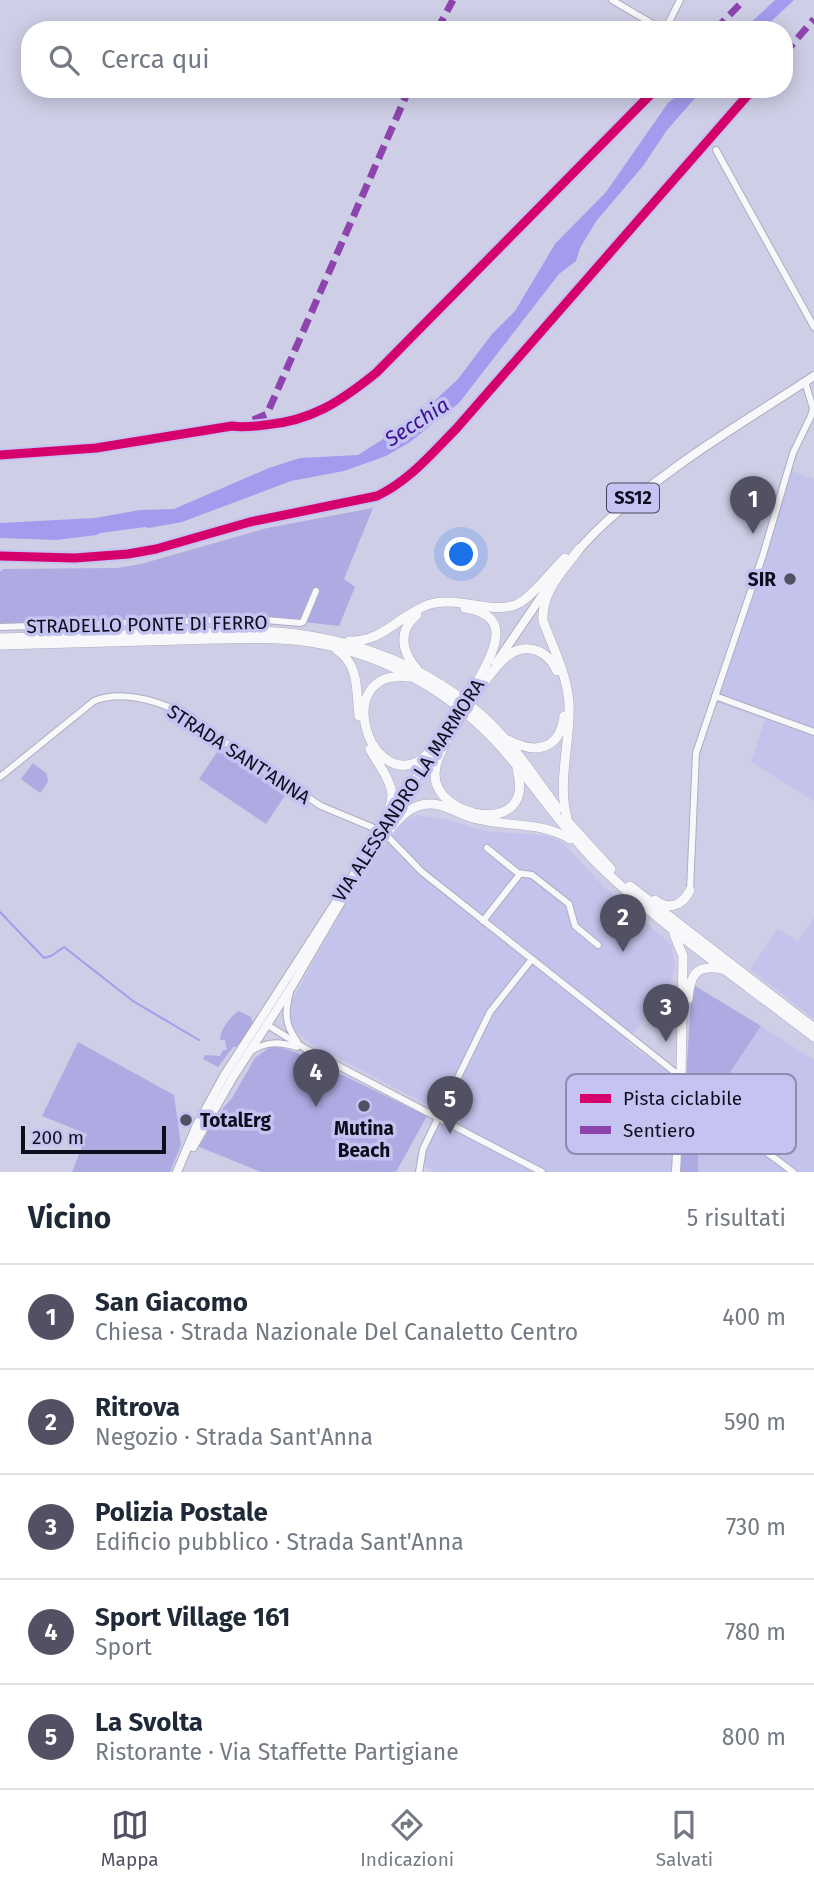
<!DOCTYPE html>
<html lang="it">
<meta charset="utf-8">
<style>
body{margin:0;font-family:"Fira Sans",sans-serif;background:#f6f6f7;color:#1f2937}
.scale{position:absolute;left:21px;bottom:18px;width:145px;box-sizing:border-box;padding-left:7px;border:4px solid #0f0d1d;border-top:0;font-size:19px;line-height:24px;white-space:nowrap;color:#0f0d1d;-webkit-text-stroke:5px #c4c3f1;paint-order:stroke}
.you{position:absolute;left:462px;top:555px;width:24px;height:24px;margin:-18px;border:5px solid #fff;border-radius:50%;background:#1a73e8;box-shadow:0 0 0 10px #1a73e833}
.badge{display:grid;place-items:center;width:46px;height:46px;border-radius:50%;background:#525163;color:#fff;font-size:23px;font-weight:700}
.pin{position:absolute;translate:-50% -58px;filter:drop-shadow(0 2px 4px #0008)}
.pin::after{content:'';position:absolute;top:37px;width:24px;height:21px;background:inherit;clip-path:polygon(0 0,100% 0,50% 100%)}
.list{margin:0;padding:0;list-style:none}
h2{display:flex;justify-content:space-between;align-items:center;height:91px;margin:0;padding:0 28px;font-size:30px}
h2 small{font-size:23px;font-weight:400;color:#747a83}
.list li{display:grid;grid-template-columns:46px 1fr auto;gap:21px;align-items:center;box-sizing:border-box;height:105px;padding:0 28px;border-top:2px solid #e0e1e3}
.list b{display:block;font-size:26px;white-space:nowrap}
.list p{margin:0;font-size:23px;white-space:nowrap;color:#747a83}
.list em{font-size:23px;font-style:normal;color:#747a83}
.icon{flex:none;width:38px;height:38px;fill:none;stroke:currentColor;stroke-width:2;stroke-linecap:round;stroke-linejoin:round}
.map{position:relative;flex:none;width:814px;height:1172px;overflow:hidden}
.search{position:absolute;background:#fff;box-shadow:0 4px 18px #0003;left:21px;right:21px;top:21px;height:77px;display:flex;align-items:center;gap:18px;box-sizing:border-box;padding:0 24px;border-radius:28px;color:#747a83;font-size:26px}
.sheet{height:616px;background:#fff}
nav{display:flex;justify-content:space-around;align-items:center;box-sizing:border-box;height:98px;border-top:2px solid #e0e1e3;background:#fff;font-size:19px;color:#747a83}
nav a{display:grid;justify-items:center;gap:4px}
nav .on{color:#525163}
.map>svg:first-child{display:block}
</style>
<div class="map">
<svg width="814" height="1172" viewBox="0 0 814 1172">
<rect width="100%" height="100%" fill="#cecee6"/>
<!-- built -->
<g fill="#c4c3eb">
<polygon points="789,470 814,479 814,801 751,762 765,719 716,702"/>
<polygon points="417,815 448,820 486,831 549,836 563,843 604,887 672,945 675,965 669,988 626,1042 677,1078 672,1172 435,1172 423,1165 424,1157 443,1113 310,1043 294,1029 289,1018 290,1004 345,905 398,828 406,820"/>
<polygon points="814,918 814,1019 750,969 778,929 798,941"/>
<polygon points="761,1026 814,1060 814,1172 698,1172 698,1120"/>
</g>
<!-- green -->
<g fill="#aeabe3">
<polygon points="373,508 344,579 355,587 339,626 252,616 0,624 0,572 3,569 117,568 141,564 267,528"/>
<polygon points="221,746 288,791 266,824 199,779"/>
<polygon points="33,763 47,774 48,782 40,793 21,779"/>
<polygon points="692,984 761,1026 698,1120 698,1172 680,1172"/>
<path d="M239,1011L251,1017L253,1025L239,1046L233,1047L218,1067L203,1059L205,1055L220,1056L223,1050H227L225,1040H220C220,1030 230,1016 239,1011Z"/>
<polygon points="78,1042 174,1095 181,1145 170,1172 72,1172 87,1134 42,1116"/>
<polygon points="270,1047 278,1047 295,1052 427,1116 396,1172 261,1172 197,1146 203,1140 215,1117 232,1098 255,1058"/>
</g>
<!-- water -->
<g fill="#a39cee">
<polygon points="775,0 794,0 762,30 743,30"/>
<polygon points="686,89 703,89 667,130 643,166 597,220 580,248 576,261 559,274 459,403 410,442 386,456 344,471 291,481 182,522 149,528 127,522 112,524 97,535 56,540 0,538 0,523 95,518 140,510 174,509 269,468 300,458 358,455 402,427 416,418 458,379 492,334 515,311 555,244 606,192 668,103"/>
</g>
<g fill="none" stroke-linecap="round" stroke-linejoin="round">
<!-- stream -->
<polyline stroke="#a39cee" stroke-width="2" points="0,912 44,958 51,956 64,947 133,1001 199,1040"/>
<!-- river -->
<polyline stroke="#a39cee" stroke-width="9" points="96,529 148,522"/>
<defs>
<g id="minor">
<polyline points="612,0 663,30"/>
<polyline points="665,30 680,0"/>
<polyline points="716,150 814,327"/>
<polyline points="0,627 254,619 300,623 303,622 316,591"/>
<polyline points="715,696 814,732"/>
<path d="M0,777L94,701C120,690 154,700 178,711L321,806L374,828"/>
<polyline points="390,839 422,872 681,1077"/>
<polyline points="487,848 518,873 532,875 569,904 575,926 598,945"/>
<polyline points="690,890 696,753 763,555 793,453 811,416 813,408 805,382"/>
<polyline points="483,921 520,874"/>
<path d="M290,992C285,1011 284,1024 297,1041"/>
<polyline points="266,1024 306,1049 542,1172"/>
<path d="M251,1051C268,1041 279,1042 297,1047"/>
<path d="M679,1113C722,1117 760,1147 793,1172"/>
<polyline points="419,1172 423,1149 490,1012 532,959"/>
</g>
<g id="major">
<path d="M576,553C607,516 645,490 683,462C725,432 770,405 814,376"/>
<polyline points="496,663 552,581"/>
<polyline points="193,1147 233,1077 292,986 342,900"/>
<polyline points="177,1172 196,1127 224,1076 432,753"/>
<polyline points="676,1172 681,1077"/>
</g>
<g id="highway">
<path d="M465,608C518,616 490,656 476,685"/>
<path d="M0,638L262,631C353,635 445,670 506,740C525,761 541,786 558,809"/>
<path d="M349,641C385,642 399,614 430,604C457,596 490,614 515,605C530,600 552,570 565,558"/>
<path d="M0,645C60,643 120,642 180,640C229,639 279,635 327,645C400,661 465,702 512,760C544,798 571,839 607,873C671,933 744,983 814,1037"/>
<path d="M337,650C360,665 356,692 359,716"/>
<path d="M417,669C401,652 398,630 417,615"/>
<path d="M409,677C332,668 367,786 417,762C429,756 438,740 447,730"/>
<path d="M480,687C495,670 511,640 538,651C548,655 553,662 557,671"/>
<path d="M451,732C445,745 435,760 435,774C434,819 537,838 517,770"/>
<path d="M508,740C534,754 560,751 564,716"/>
<path d="M370,749C377,763 391,779 392,795C392,805 386,812 387,822"/>
<path d="M568,822C556,783 571,743 569,703C567,675 553,647 543,621C541,592 563,571 579,549"/>
<polyline points="569,823 611,869"/>
<path d="M367,862C381,844 395,814 418,806C436,799 453,811 470,817C503,828 540,820 570,839"/>
<polyline points="630,886 814,1028"/>
<path d="M655,900C669,911 683,905 690,890"/>
<polyline points="674,934 683,956 681,1077"/>
<path d="M688,999C690,974 697,964 722,969"/>
</g>
</defs>
<!-- minor casing -->
<use href="#minor" stroke="#adadc0" stroke-width="8"/>
<!-- major casing -->
<use href="#major" stroke="#adadc0" stroke-width="10"/>
<!-- highway casing -->
<use href="#highway" stroke="#adadc0" stroke-width="10"/>
<!-- minor -->
<use href="#minor" stroke="#f8f8fb" stroke-width="6"/>
<!-- major -->
<use href="#major" stroke="#f8f8fb" stroke-width="8"/>
<!-- highway -->
<use href="#highway" stroke="#f8f8fb" stroke-width="9"/>
<defs>
<polyline id="major-bridge" points="451,732 480,687"/>
</defs>
<!-- major-bridge casing -->
<use href="#major-bridge" stroke="#adadc0" stroke-width="10" stroke-linecap="butt"/>
<!-- major-bridge -->
<use href="#major-bridge" stroke="#f8f8fb" stroke-width="8"/>
<!-- quiet -->
<g stroke="#8e44ad" stroke-width="7" stroke-dasharray="14 7" stroke-linecap="butt">
<polyline points="437,30 453,0"/>
<polyline points="715,30 744,0"/>
<polyline points="784,54 814,19"/>
<polyline points="253,420 267,414 409,89"/>
</g>
<defs>
<g id="cycleway">
<path d="M0,455L96,448L232,426C243,428 254,426 265,425C311,421 340,402 376,373L656,89"/>
<path d="M0,556L75,558L128,554L156,549L250,522L377,496C409,481 431,454 456,429L753,89"/>
</g>
</defs>
<!-- cycleway casing -->
<use href="#cycleway" stroke="#c4c3f1" stroke-width="13"/>
<!-- cycleway -->
<use href="#cycleway" stroke="#d6006c" stroke-width="9"/>
</g>
<!-- markers -->
<g fill="#525163" stroke="#c4c3f1" stroke-width="2.5">
<circle cx="790" cy="579" r="7"/>
<circle cx="364" cy="1106" r="7"/>
<circle cx="186" cy="1120" r="7"/>
</g>
<g text-anchor="middle" stroke-width="7" stroke-linejoin="round" paint-order="stroke">
<!-- shield labels -->
<rect fill="#c4c3f1" stroke="#45445d" stroke-width="2" x="607" y="483.5" width="52" height="29" rx="5"/>
<g font-size="18" font-weight="bold" fill="#0f0d1d">
<text x="633" y="504">SS12</text>
</g>
<!-- poi labels -->
<g font-size="19" font-weight="bold" fill="#0f0d1d" stroke="#c4c3f1" text-anchor="end">
<text x="776" y="586">SIR</text>
<text x="200" y="1127" text-anchor="start">TotalErg</text>
<text x="364" y="1135" text-anchor="middle">Mutina<tspan x="364" dy="22">Beach</tspan></text>
</g>
<!-- street labels -->
<g font-size="19" fill="#0f0d1d" stroke="#c4c3f1">
<text transform="translate(147 624) rotate(-1)" y="7">STRADELLO PONTE DI FERRO</text>
<text transform="translate(239 754) rotate(33)" y="7">STRADA SANT'ANNA</text>
<text transform="translate(408 790) rotate(-57)" y="7">VIA ALESSANDRO LA MARMORA</text>
</g>
<!-- water labels -->
<g font-size="21" font-style="italic" fill="#3a1091" stroke="#c4c3f1">
<text transform="translate(417 422) rotate(-33)" y="7">Secchia</text>
</g>
</g>
<!-- legend -->
<rect x="566" y="1074" width="230" height="80" rx="10" fill="#c4c3f1" stroke="#8e8cb1" stroke-width="2"/>
<rect x="580" y="1094" width="31" height="9" fill="#d6006c"/>
<rect x="580" y="1126" width="31" height="8" fill="#8e44ad"/>
<g font-size="19" fill="#0f0d1d">
<text x="623" y="1105">Pista ciclabile</text>
<text x="623" y="1137">Sentiero</text>
</g>
</svg>
<div class="scale">200 m</div>
<div class="you"></div>
<div class="pin badge" style="left:753px;top:534px">1</div>
<div class="pin badge" style="left:623px;top:952px">2</div>
<div class="pin badge" style="left:666px;top:1042px">3</div>
<div class="pin badge" style="left:316px;top:1107px">4</div>
<div class="pin badge" style="left:450px;top:1134px">5</div>
<div class="search"><svg class="icon" aria-label="search" viewBox="0 0 24 24"><circle cx="10" cy="10" r="6"/><path d="M15 15l6 6"/></svg>Cerca qui</div>
</div>
<section class="sheet">
<h2>Vicino<small>5 risultati</small></h2>
<ul class="list">
<li><span class="badge">1</span><div><b>San Giacomo</b><p>Chiesa · Strada Nazionale Del Canaletto Centro</p></div><em>400 m</em></li>
<li><span class="badge">2</span><div><b>Ritrova</b><p>Negozio · Strada Sant'Anna</p></div><em>590 m</em></li>
<li><span class="badge">3</span><div><b>Polizia Postale</b><p>Edificio pubblico · Strada Sant'Anna</p></div><em>730 m</em></li>
<li><span class="badge">4</span><div><b>Sport Village 161</b><p>Sport</p></div><em>780 m</em></li>
<li><span class="badge">5</span><div><b>La Svolta</b><p>Ristorante · Via Staffette Partigiane</p></div><em>800 m</em></li>
</ul>
</section>
<nav>
<a class="on"><svg class="icon" aria-label="map" viewBox="0 0 24 24"><path d="M3 6l6-2 6 2 6-2v14l-6 2-6-2-6 2zM9 4v14M15 6v14"/></svg>Mappa</a>
<a><svg class="icon" aria-label="directions" viewBox="0 0 24 24"><path d="M12 3l9 9-9 9-9-9zM9 14v-3h6M13 9l2 2-2 2"/></svg>Indicazioni</a>
<a><svg class="icon" aria-label="saved" viewBox="0 0 24 24"><path d="M7 4h10v16l-5-4-5 4z"/></svg>Salvati</a>
</nav>
